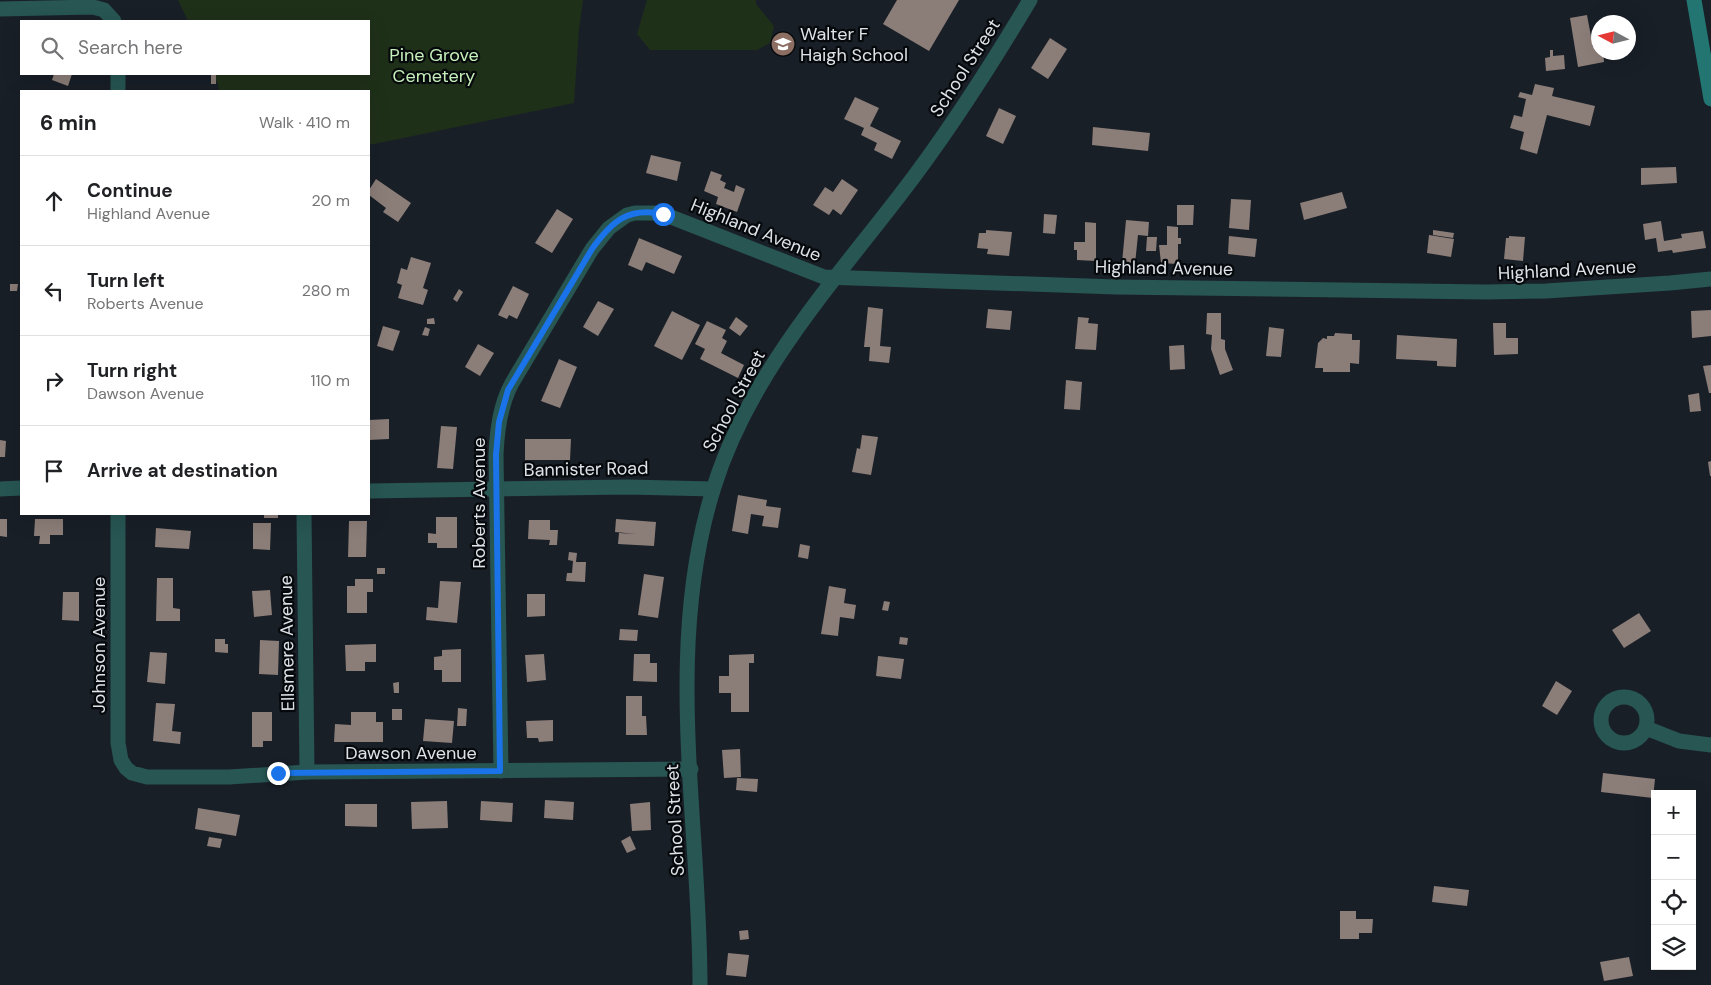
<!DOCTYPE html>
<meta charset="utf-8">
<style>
body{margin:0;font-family:"DM Sans",sans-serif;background:#f2f2f2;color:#202124}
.controls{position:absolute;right:15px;bottom:15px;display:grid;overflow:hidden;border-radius:0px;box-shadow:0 5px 20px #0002}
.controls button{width:45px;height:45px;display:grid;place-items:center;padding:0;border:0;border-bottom:1px solid #e0e0e0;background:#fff;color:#202124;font:25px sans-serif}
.compass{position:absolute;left:1591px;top:15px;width:45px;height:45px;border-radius:50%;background:#fff;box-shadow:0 5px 20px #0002;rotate:277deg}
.stop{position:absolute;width:15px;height:15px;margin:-11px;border:4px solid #1a73e8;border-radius:50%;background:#fff}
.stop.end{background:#1a73e8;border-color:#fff;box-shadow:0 1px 5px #0008}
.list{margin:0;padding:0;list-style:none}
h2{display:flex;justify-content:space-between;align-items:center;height:65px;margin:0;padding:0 20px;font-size:21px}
h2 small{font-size:16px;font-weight:400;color:#757577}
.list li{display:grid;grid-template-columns:32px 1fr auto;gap:15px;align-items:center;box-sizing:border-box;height:90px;padding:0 20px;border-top:1px solid #e0e0e0}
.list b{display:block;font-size:19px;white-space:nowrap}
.list p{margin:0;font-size:16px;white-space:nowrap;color:#757577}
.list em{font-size:16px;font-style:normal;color:#757577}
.icon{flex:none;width:28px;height:28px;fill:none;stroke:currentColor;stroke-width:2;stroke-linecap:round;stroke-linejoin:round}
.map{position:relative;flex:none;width:1711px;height:985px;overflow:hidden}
.search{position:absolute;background:#fff;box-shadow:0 5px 20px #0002;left:20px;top:20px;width:350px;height:55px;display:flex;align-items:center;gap:12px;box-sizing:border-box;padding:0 18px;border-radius:0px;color:#757577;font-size:19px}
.panel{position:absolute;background:#fff;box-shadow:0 5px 20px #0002;left:20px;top:90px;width:350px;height:425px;border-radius:0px}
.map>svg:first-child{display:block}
</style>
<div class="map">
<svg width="1711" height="985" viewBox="0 0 1711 985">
<rect width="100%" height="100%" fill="#191f27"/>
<!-- green -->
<g fill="#1f3019">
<polygon points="178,0 583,0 579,29 574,103 369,145 369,91 219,91 218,84 213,74 369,74 369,21 188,21"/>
<polygon points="647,0 756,0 756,4 774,26 770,43 757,50 650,50 637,34"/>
</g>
<!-- building -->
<g fill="#8b7d78">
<polygon points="897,0 959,0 929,51 883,24"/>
<polygon points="1587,15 1593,47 1598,46 1598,52 1603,52 1604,62 1578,67 1570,18"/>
<polygon points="1050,38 1067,49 1048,79 1031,68"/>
<polygon points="1550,50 1553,50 1553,56 1564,55 1565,69 1546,71 1545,58 1550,57"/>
<polygon points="54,74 72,74 68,86 52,80"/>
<rect x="211" y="74" width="5" height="10"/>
<polygon points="1535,84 1554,88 1552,96 1595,106 1590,126 1547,115 1537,154 1520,149 1524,132 1510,128 1514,115 1522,117 1526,99 1518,97 1520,92 1532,95"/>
<polygon points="855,97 879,108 870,126 901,141 892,159 874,150 877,143 861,135 864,128 844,119"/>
<polygon points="999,108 1016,116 1003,144 986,136"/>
<polygon points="1093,127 1150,133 1148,151 1092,145"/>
<polygon points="651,155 681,162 677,181 646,173"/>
<polygon points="1676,167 1677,183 1641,185 1641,168"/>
<polygon points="711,171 722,175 720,180 726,183 724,188 734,192 736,185 745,189 737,212 716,204 718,197 704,191"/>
<polygon points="376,179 411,203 398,222 383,212 386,208 369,195 369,190"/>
<polygon points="842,179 858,190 841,215 833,209 829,215 813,205 825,187 833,192"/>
<polygon points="1342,192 1347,208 1304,220 1300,203"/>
<polygon points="1231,199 1251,200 1249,230 1229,228"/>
<polygon points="1177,205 1194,205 1193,225 1177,225"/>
<polygon points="557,209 573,219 552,253 535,243"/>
<polygon points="1044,214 1057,215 1055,234 1043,233"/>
<polygon points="1126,220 1149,222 1148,236 1138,235 1135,264 1122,263"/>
<polygon points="1661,221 1664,241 1682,238 1681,234 1703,231 1706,248 1673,253 1672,250 1658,252 1656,238 1645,240 1643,224"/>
<polygon points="1085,222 1096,223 1096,261 1077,260 1077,250 1074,250 1074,242 1085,242"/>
<polygon points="1167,226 1178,227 1178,238 1181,238 1181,244 1178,244 1178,264 1161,263 1159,245 1167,245"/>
<polygon points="986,230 1012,232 1009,256 987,254 988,249 977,248 979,233 986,233"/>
<polygon points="1433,230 1454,233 1453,238 1433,235"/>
<polygon points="1429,235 1454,239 1451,257 1427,253"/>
<polygon points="1229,236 1257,239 1255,257 1228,254"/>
<polygon points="1509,236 1525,237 1523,261 1504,259 1506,238 1509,238"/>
<polygon points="1147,237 1157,237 1156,251 1146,251"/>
<polygon points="639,238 682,256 674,274 646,262 642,271 628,265"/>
<polygon points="411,257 431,263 423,288 428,290 423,305 398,298 402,285 397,283 401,268 407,270"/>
<polygon points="10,284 18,284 17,291 10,291"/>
<polygon points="513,286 529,294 517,319 509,315 507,319 498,315"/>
<polygon points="459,289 463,292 457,302 453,299"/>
<polygon points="598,301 614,309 598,336 583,327"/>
<polygon points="868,307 883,309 880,346 891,347 889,363 869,361 870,347 864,347"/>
<polygon points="988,309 1012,311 1010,330 986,328"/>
<polygon points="1711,310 1711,336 1692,338 1691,311"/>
<polygon points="672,311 700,325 682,360 654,346"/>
<polygon points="1207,313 1221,313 1221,339 1225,340 1225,349 1233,370 1220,375 1211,349 1212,335 1206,334"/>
<polygon points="736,317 748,326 740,336 729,328"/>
<polygon points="1078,317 1089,318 1088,323 1098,324 1096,350 1075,349"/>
<polygon points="434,318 435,324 427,324 427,319"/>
<polygon points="707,321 726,330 722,338 727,341 721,353 744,365 738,378 700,359 705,349 695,344"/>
<polygon points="1493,323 1506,323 1506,338 1518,338 1518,354 1494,355"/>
<polygon points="383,326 400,331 393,351 377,346"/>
<polygon points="425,327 430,329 428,336 422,335"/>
<polygon points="1269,327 1284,329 1281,357 1266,356"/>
<polygon points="1335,333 1352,334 1352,340 1360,340 1359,364 1350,363 1350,372 1323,372 1323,368 1315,368 1318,343 1323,338 1327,339 1327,336 1334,336"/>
<polygon points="1397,335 1457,339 1456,367 1437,366 1437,361 1396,359"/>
<polygon points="478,344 494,353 480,376 465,367"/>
<polygon points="1184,345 1185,369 1170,370 1169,346"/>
<polygon points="559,359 577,367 560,408 541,401"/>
<polygon points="1711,365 1711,393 1709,393 1703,366"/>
<polygon points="1066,380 1082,382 1080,410 1064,409"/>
<polygon points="1699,393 1701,411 1690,412 1688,395"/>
<polygon points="389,419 389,439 369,440 369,420"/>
<polygon points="441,426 457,427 453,469 437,468"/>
<polygon points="862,435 878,437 871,475 852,472 857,448 860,449"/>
<polygon points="525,439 571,439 570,460 525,460"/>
<polygon points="0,440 6,441 5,457 0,457"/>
<polygon points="1711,461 1711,476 1710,476 1708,462"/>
<polygon points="738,495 767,500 766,506 781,508 778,528 762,526 764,516 751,514 748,534 732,531"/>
<rect x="264" y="514" width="14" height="4"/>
<polygon points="436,517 457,517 457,548 437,548 437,543 428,543 428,533 436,534"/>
<polygon points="0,519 7,519 7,537 0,536"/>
<polygon points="35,519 63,519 63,535 50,535 50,544 39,544 40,536 34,536"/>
<polygon points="616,519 656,522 654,546 618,544 619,533 636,534 636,540 636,534 615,532"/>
<polygon points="529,520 550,520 550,530 558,530 557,545 549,545 550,540 528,539"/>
<polygon points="349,521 367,521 366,557 348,557"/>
<polygon points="253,523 271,523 270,550 253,549"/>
<polygon points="156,528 191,531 189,549 155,547"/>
<polygon points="800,544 810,546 808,559 798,557"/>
<polygon points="569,552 577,553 576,562 586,562 585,582 566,581 567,573 572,573 573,561 568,560"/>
<rect x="377" y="568" width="8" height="6"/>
<polygon points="644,574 664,577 658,618 638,615"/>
<polygon points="157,578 173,578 173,608 180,609 180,621 156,621"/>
<polygon points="355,579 373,579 373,592 367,592 367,613 347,613 347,586 355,586"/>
<polygon points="440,581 461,582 457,623 426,620 427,607 438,608"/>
<polygon points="829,586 846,589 844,603 856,605 854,619 840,617 838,636 821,634"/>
<polygon points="270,590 272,615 254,617 252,591"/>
<polygon points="63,592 79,592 79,621 62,620"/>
<polygon points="527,594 545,594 545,616 527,617"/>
<polygon points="884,601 890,602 888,611 882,610"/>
<polygon points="1639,613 1651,631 1624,648 1612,630"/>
<polygon points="620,629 638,630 637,641 619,640"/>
<polygon points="900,637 908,638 907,645 899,644"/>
<polygon points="215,639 225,639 225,644 228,644 228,653 215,652"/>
<polygon points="260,640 279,641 278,675 259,674"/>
<polygon points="376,644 376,662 365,662 365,671 346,671 345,645"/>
<polygon points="461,649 461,682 442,682 442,670 434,670 434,657 442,656 442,650"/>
<polygon points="150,652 167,653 165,684 147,682"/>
<polygon points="544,654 546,680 527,682 525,655"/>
<polygon points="634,654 650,654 650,663 657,663 657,682 633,681"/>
<polygon points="754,654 754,663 749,663 749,712 731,712 731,693 719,693 719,676 729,676 729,655"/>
<polygon points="878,656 904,659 901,679 876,676"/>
<polygon points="1556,681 1572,691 1557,715 1542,706"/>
<polygon points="399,682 399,693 394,693 393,683"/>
<polygon points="626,696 642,696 642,716 646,716 647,735 626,735"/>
<polygon points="156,703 175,704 172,731 181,732 180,744 153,741"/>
<polygon points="458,708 467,709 466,726 457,726"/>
<rect x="392" y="709" width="10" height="11"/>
<polygon points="252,712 272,712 272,741 263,741 263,747 252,747"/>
<polygon points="351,712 376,712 376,722 383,722 383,742 334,742 335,724 351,725"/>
<polygon points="425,719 454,721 452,743 423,741"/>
<polygon points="553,720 553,741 539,742 538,738 527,738 526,721"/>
<polygon points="740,749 741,777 724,778 722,750"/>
<polygon points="1603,773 1655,779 1653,798 1601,792"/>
<polygon points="737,778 758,779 757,792 736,790"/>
<polygon points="545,800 574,802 573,820 544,818"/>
<polygon points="447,801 448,828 412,829 411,802"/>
<polygon points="481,801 513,803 512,822 480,820"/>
<polygon points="650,802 651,830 632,831 630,804"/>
<polygon points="345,804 377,804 377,827 345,826"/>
<polygon points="198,808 240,815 236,836 195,829"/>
<polygon points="630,836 636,849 627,853 621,841"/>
<polygon points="209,837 222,839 220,848 207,846"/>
<polygon points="1434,886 1469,890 1467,906 1432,902"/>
<polygon points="1340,911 1356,911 1356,919 1373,919 1372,933 1359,933 1359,939 1340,939"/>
<polygon points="748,930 749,939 740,940 739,931"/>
<polygon points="728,953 749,955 746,977 726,975"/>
<polygon points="1629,957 1633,976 1604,981 1600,962"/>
</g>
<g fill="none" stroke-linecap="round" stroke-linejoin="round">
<!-- minor -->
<g stroke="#275653" stroke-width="15">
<polyline points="0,9 93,7 104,10 114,21"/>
<polyline points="118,91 118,74"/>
<polyline points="0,489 21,488"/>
<polyline points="369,491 628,487 713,489"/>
<polyline points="118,514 118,743 121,760 126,768 132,773 147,777 229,777 307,772 691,769"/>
<polyline points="304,514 307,772"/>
<circle cx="1624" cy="720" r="23"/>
<polyline points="1646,728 1679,741 1711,745"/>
<path d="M501,771L496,455C497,430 500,405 512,383L592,249L609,228L627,215L635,213H654L671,217L824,277L1116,287L1486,292L1546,291L1670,283L1711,279"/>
</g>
<!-- tertiary -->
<path stroke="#275653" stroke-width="15" d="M700,985C700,820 663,648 714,487C749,375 830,286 900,195C948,133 990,67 1030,0"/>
<!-- secondary -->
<polyline stroke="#227571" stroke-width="15" points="1694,0 1711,99"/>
</g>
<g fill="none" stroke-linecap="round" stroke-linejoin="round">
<!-- route -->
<path stroke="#1a73e8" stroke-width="6" d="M278,773L500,771L496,455L499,422L508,390L592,249C612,221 628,207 663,214"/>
</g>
<!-- icons -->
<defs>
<symbol id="school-disc" viewBox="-11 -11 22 22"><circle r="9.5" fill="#8d6e63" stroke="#06090c"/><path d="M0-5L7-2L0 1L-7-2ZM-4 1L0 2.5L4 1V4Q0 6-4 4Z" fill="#fff"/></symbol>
</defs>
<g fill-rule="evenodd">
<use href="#school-disc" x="769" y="30" width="28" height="28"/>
</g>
<g text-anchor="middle" stroke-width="4.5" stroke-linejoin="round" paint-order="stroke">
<!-- poi labels -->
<g font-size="18" fill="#dee3e8" stroke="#06090c" text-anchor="start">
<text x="800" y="40">Walter F<tspan x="800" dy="21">Haigh School</tspan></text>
</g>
<!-- park labels -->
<g font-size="18" fill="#c6f0ba" stroke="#06090c">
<text x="434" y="61">Pine Grove<tspan x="434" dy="21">Cemetery</tspan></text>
</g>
<!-- street labels -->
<g font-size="18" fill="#dee3e8" stroke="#06090c">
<text transform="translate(965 68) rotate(-57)" y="6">School Street</text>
<text transform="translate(756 230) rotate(22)" y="6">Highland Avenue</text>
<text transform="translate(1164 268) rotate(1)" y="6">Highland Avenue</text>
<text transform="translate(1567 270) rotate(-3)" y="6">Highland Avenue</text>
<text transform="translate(734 401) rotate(-62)" y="6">School Street</text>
<text transform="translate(586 469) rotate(-1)" y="6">Bannister Road</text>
<text transform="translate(479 503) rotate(-90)" y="6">Roberts Avenue</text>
<text transform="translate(287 643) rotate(-91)" y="6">Ellsmere Avenue</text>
<text transform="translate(99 645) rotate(-90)" y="6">Johnson Avenue</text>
<text x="411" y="759">Dawson Avenue</text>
<text transform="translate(675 820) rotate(-93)" y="6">School Street</text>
</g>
</g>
</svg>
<div class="controls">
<button>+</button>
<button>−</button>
<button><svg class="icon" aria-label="locate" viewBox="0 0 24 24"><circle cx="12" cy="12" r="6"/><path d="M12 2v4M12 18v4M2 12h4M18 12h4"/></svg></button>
<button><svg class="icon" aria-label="layers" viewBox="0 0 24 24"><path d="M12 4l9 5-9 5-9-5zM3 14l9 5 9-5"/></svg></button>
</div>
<svg class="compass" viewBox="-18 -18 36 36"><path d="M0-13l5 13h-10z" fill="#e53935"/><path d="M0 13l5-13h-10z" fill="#757577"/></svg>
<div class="stop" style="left:663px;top:214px"></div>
<div class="stop end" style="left:278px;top:773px"></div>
<div class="search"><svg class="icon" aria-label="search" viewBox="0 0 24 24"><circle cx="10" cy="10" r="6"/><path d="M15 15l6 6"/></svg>Search here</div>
<section class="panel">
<h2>6 min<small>Walk · 410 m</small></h2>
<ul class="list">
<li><svg class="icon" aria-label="ahead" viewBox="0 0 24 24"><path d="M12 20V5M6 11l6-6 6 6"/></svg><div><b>Continue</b><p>Highland Avenue</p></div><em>20 m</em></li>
<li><svg class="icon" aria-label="left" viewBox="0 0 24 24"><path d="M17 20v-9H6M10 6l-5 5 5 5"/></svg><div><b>Turn left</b><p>Roberts Avenue</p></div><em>280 m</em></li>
<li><svg class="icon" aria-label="right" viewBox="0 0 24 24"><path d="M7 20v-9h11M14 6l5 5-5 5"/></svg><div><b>Turn right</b><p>Dawson Avenue</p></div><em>110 m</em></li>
<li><svg class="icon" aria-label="arrive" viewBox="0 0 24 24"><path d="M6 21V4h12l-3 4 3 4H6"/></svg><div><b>Arrive at destination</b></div></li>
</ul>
</section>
</div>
